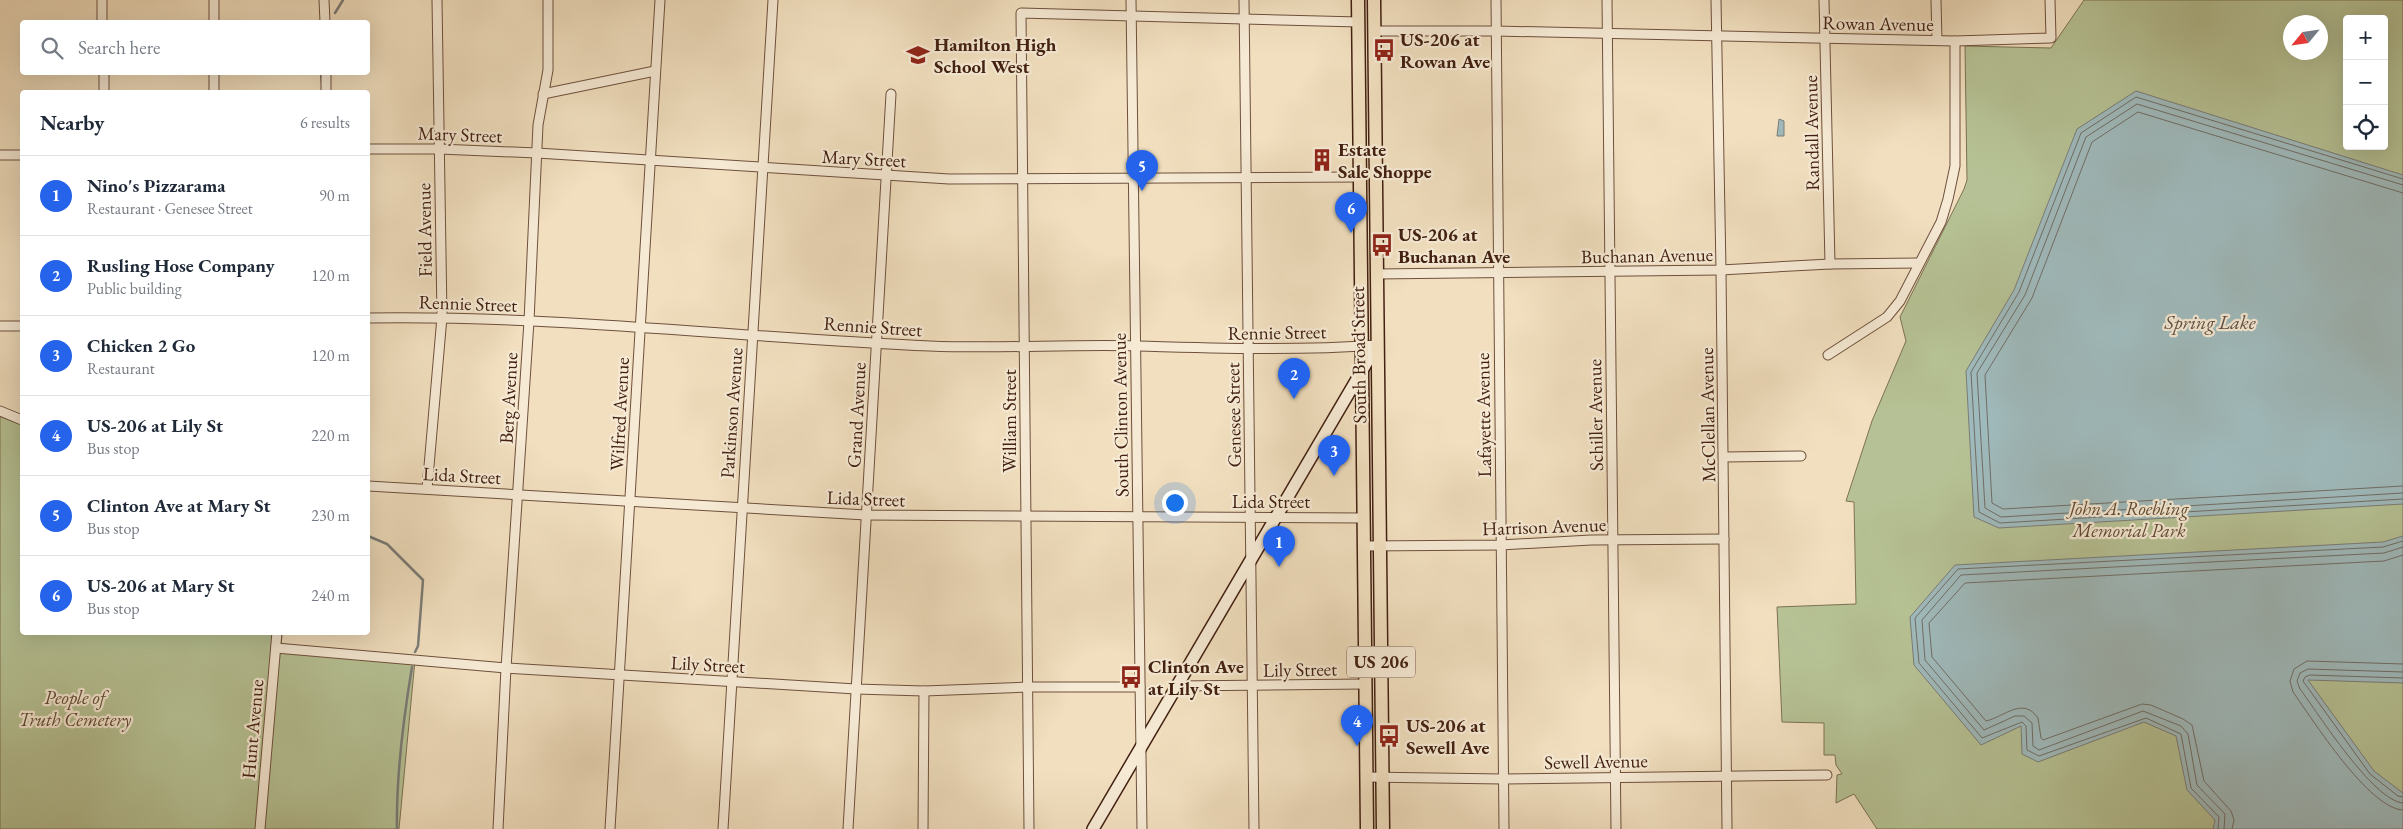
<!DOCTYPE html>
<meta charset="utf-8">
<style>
body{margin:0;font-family:"EB Garamond",serif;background:#f6f6f7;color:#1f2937}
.controls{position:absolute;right:15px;top:15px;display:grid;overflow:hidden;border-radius:5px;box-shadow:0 5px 20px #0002}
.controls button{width:45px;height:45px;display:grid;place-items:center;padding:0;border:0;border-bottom:1px solid #e0e1e3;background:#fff;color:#1f2937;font:25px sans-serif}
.compass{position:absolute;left:2283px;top:15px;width:45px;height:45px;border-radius:50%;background:#fff;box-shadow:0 5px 20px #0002;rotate:241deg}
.you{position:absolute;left:1174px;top:502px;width:18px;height:18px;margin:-12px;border:4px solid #fff;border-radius:50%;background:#1a73e8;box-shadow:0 0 0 8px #1a73e833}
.badge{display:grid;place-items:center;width:32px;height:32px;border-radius:50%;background:#2563eb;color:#fff;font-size:16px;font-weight:700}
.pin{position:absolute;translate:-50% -41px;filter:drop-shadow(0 1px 2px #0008)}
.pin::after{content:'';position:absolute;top:26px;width:18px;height:15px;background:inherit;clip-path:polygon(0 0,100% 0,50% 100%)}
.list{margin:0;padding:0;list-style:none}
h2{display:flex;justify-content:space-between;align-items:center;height:65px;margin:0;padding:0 20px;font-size:21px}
h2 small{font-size:16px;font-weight:400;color:#747a83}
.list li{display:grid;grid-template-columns:32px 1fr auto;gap:15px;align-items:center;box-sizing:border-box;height:80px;padding:0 20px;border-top:1px solid #e0e1e3}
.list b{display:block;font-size:19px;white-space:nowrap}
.list p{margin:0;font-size:16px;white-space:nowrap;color:#747a83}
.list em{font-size:16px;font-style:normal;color:#747a83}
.icon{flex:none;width:28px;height:28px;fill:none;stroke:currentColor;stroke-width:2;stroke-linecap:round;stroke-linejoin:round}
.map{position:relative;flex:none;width:2403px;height:829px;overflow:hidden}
.search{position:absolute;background:#fff;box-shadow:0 5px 20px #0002;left:20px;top:20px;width:350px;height:55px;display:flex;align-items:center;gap:12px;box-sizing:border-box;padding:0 18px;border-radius:5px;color:#747a83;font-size:19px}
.panel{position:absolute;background:#fff;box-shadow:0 5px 20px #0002;left:20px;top:90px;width:350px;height:545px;border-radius:5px}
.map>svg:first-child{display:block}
</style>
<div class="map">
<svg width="2403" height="829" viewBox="0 0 2403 829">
<rect width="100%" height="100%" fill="#f1dfbf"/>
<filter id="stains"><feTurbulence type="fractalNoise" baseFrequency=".004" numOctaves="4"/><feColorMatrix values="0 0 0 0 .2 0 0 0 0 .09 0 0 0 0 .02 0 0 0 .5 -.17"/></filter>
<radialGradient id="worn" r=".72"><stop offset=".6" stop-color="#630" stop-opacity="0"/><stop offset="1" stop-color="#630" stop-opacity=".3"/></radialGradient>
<!-- green -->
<g fill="#b6c295" stroke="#7c7153" fill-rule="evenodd">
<path d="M2084,0H2403V829H1877L1854,794L1836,803L1837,775L1842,774L1836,765L1835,755H1824V723L1782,722L1777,607L1856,604L1854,502L1846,501L1872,421L1906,341L1900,317L1964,189L1967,180L1965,46L2051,48ZM2347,19H2384V146H2347ZM2290,22H2320V52H2290Z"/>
<polygon points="0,412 22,420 22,632 282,633 281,648 415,660 399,829 0,829"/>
</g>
<!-- water -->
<g fill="#9fbabc" stroke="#7a7c78">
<polygon points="2136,91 2403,175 2403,504 1999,528 1974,517 1966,371 2014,290 2077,129"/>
<polygon points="1779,119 1784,121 1784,136 1777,136"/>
<polygon points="2403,536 2403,683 2308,680 2374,771 2403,793 2403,829 2213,829 2215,820 2187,790 2176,736 2144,722 2038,762 2022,754 2021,726 1981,745 1914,665 1910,617 1955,565 2383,542"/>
</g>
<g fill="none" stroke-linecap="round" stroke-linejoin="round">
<!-- shore -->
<g stroke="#706d66" stroke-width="1">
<polyline points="2403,179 2136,97 2081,133 2019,292 1971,372 1979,512 2000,523 2403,499"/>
<polyline points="2403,185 2137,104 2086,137 2025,295 1977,373 1985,508 2001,517 2403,493"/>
<polyline points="2403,193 2138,112 2092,142 2032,298 1985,375 1992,503 2003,509 2403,486"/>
<path d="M2403,664L2307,661L2294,669L2290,681L2293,692C2313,720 2369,809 2403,810"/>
<path d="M2403,672L2308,669L2300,673L2297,681L2300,689C2318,713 2373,801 2403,803"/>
<polyline points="2403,678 2310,675 2305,677 2303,681 2370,774 2398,796 2403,797"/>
<polyline points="2218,829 2219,817 2191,788 2181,734 2146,718 2039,756 2027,750 2026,726 2022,722 1982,738 1919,663 1915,618 1958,569 2383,547 2403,541"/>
<polyline points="2224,829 2225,814 2197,785 2188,734 2181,726 2143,711 2039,750 2033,746 2032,723 2024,716 2015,716 1984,730 1925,660 1922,620 1961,575 2384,553 2403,547"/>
<path d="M2232,829L2234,820L2231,811L2204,781L2192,725L2183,719L2151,705L2142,704L2043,740L2041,738L2038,718C2023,696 2004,717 1986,721L1932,657L1929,623L1965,583L2384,561L2403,555"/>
</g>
<!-- stream -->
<g stroke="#7a7c78" stroke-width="2.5">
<polyline points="335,13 343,0"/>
<polyline points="321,72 322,83"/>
<polyline points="368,536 387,544 423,580 418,646 415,652"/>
<path d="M397,829C396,775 403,721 412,667"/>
</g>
<defs>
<g id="street">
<polyline points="102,0 102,22"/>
<polyline points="214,0 214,22"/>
<polyline points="324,0 325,22"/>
<polyline points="1131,0 1142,829"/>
<polyline points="1244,0 1254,829"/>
<polyline points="1496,0 1504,829"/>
<polyline points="1607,0 1616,829"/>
<polyline points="1716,0 1721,270 1727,829"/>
<polyline points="1824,0 1830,264"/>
<polyline points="1936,0 1937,40"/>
<polyline points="1374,31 1496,31 1955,41 2051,38 2050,0"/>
<polyline points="104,72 104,92"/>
<polyline points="214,72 214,92"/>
<polyline points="326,72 326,92"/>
<polyline points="543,94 655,71"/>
<polyline points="368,149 439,149 537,153 949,179 1360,177"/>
<polyline points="0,155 22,155"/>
<polyline points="1376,274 1721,270 1830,264 1919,263"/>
<path d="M368,318C555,315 743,338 930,346C999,349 1069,344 1138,346C1218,348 1297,351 1377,345"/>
<polyline points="0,326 22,326"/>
<polyline points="1828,355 1887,317 1900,301 1941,222 1948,199 1955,166 1955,41"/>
<polyline points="0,411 22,420"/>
<polyline points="1724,457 1801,456"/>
<polyline points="368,486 866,515 1364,518"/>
<polyline points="427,489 442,317 437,0"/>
<polyline points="1364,546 1501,545 1591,540 1724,539"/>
<polyline points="276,648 506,668 856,689 924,691 1028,687 1140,687"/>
<polyline points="1176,686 1365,684"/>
<polyline points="1366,777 1503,779 1827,775"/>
<polyline points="260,829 277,632"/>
<polyline points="498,829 506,668 529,321 538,125 548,70 548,0"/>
<polyline points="610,829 660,0"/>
<polyline points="723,829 773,0"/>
<polyline points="848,829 891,94"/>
<polyline points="923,829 924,691"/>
<polyline points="1029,829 1021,13 1359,22"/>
</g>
<polyline id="secondary" points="1093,829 1377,345"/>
<g id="primary">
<polyline points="1358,0 1367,829"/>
<polyline points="1374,0 1383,829"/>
</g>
</defs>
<!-- street casing -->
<use href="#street" stroke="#6e503c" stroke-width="11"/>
<!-- secondary casing -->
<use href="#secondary" stroke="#422011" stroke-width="14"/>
<!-- primary casing -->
<use href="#primary" stroke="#422011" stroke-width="15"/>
<!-- street -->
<use href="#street" stroke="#f6ead5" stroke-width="9"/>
<!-- secondary -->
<use href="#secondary" stroke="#f6ead5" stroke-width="11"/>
<!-- primary -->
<use href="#primary" stroke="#f1dfbf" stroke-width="12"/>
</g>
<!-- icons -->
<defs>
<symbol id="bus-bare" viewBox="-9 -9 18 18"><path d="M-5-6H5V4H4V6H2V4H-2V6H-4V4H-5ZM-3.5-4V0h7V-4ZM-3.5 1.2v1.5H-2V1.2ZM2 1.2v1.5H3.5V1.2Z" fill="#8f2418" stroke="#f6ead5" stroke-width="2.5" paint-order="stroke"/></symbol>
<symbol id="school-bare" viewBox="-9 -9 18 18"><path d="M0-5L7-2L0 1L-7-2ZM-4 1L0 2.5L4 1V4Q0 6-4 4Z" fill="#8f2418" stroke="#f6ead5" stroke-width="2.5" paint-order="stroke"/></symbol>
<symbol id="building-bare" viewBox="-9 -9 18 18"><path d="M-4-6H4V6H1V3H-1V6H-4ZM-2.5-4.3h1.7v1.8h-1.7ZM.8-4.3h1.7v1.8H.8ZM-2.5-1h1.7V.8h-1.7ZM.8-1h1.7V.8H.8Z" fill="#8f2418" stroke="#f6ead5" stroke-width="2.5" paint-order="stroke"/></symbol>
</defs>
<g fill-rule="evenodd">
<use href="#bus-bare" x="1368" y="34" width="32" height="32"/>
<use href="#school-bare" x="902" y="39" width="32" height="32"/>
<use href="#building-bare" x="1306" y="144" width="32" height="32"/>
<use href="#bus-bare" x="1366" y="229" width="32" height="32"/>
<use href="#bus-bare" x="1115" y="661" width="32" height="32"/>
<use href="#bus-bare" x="1373" y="720" width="32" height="32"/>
</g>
<g text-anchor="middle" stroke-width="4.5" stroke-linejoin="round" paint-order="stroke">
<!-- shield labels -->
<rect fill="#f6ead5" stroke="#785d4c" stroke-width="1" x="1347" y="646.5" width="68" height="31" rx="4"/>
<g font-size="18" font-weight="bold" fill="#422011">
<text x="1381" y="668">US 206</text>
</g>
<!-- street labels -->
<g font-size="19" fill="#422011" stroke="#f6ead5">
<text transform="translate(1878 23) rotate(1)" y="7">Rowan Avenue</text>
<text transform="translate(1811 133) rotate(-91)" y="7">Randall Avenue</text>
<text transform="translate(460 134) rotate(2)" y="7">Mary Street</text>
<text transform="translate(864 158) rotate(3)" y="7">Mary Street</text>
<text transform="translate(424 230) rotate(-91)" y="7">Field Avenue</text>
<text transform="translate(1647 255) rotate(-1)" y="7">Buchanan Avenue</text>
<text transform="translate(468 303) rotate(2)" y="7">Rennie Street</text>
<text transform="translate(873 326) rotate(4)" y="7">Rennie Street</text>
<text transform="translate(1277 332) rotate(-1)" y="7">Rennie Street</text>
<text transform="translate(1358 355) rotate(-91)" y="7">South Broad Street</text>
<text transform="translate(508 398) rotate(-87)" y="7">Berg Avenue</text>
<text transform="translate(731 413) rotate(-86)" y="7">Parkinson Avenue</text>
<text transform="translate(619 414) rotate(-87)" y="7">Wilfred Avenue</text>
<text transform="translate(856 415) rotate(-87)" y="7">Grand Avenue</text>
<text transform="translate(1120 415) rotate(-91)" y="7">South Clinton Avenue</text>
<text transform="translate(1233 415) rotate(-91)" y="7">Genesee Street</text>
<text transform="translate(1483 415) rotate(-91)" y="7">Lafayette Avenue</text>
<text transform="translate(1595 415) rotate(-91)" y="7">Schiller Avenue</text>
<text transform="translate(1707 415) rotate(-91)" y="7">McClellan Avenue</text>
<text transform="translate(1009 421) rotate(-90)" y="7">William Street</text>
<text transform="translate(462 475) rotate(3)" y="7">Lida Street</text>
<text transform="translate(866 498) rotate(2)" y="7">Lida Street</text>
<text x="1271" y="508">Lida Street</text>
<text transform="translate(1544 526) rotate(-2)" y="7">Harrison Avenue</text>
<text transform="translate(708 664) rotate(3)" y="7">Lily Street</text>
<text transform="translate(1300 669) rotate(-1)" y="7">Lily Street</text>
<text transform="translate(252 729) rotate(-85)" y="7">Hunt Avenue</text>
<text transform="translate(1596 761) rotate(-1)" y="7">Sewell Avenue</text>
</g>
<!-- poi labels -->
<g font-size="19" font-weight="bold" fill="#422011" stroke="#f6ead5" text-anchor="start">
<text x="1400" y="46">US-206 at<tspan x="1400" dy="22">Rowan Ave</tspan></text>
<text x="934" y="51">Hamilton High<tspan x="934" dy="22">School West</tspan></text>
<text x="1338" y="156">Estate<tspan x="1338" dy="22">Sale Shoppe</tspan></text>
<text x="1398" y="241">US-206 at<tspan x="1398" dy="22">Buchanan Ave</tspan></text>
<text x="1148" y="673">Clinton Ave<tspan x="1148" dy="22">at Lily St</tspan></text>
<text x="1406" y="732">US-206 at<tspan x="1406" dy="22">Sewell Ave</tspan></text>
</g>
<!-- park labels -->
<g font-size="19" font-style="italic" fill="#5f4832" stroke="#f6ead5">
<text x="2129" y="515">John A. Roebling<tspan x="2129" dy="22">Memorial Park</tspan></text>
<text x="75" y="704">People of<tspan x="75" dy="22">Truth Cemetery</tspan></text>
</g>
<!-- water labels -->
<g font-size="20" font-style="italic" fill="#5e4e44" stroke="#f6ead5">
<text x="2210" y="329">Spring Lake</text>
</g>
</g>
<rect width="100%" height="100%" filter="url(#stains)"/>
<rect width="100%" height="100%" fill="url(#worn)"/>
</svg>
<div class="controls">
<button>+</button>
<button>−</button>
<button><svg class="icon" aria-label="locate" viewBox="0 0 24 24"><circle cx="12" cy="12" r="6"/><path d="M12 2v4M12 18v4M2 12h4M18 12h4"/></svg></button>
</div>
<svg class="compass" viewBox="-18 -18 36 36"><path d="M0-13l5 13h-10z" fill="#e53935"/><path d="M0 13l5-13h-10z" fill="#747a83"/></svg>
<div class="you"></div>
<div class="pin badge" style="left:1279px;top:567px">1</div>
<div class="pin badge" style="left:1294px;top:399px">2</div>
<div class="pin badge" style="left:1334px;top:476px">3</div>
<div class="pin badge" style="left:1357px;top:746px">4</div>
<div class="pin badge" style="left:1142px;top:191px">5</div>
<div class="pin badge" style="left:1351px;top:233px">6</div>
<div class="search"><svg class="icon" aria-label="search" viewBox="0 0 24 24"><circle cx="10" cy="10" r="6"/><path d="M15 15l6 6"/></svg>Search here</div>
<section class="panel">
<h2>Nearby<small>6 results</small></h2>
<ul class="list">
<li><span class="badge">1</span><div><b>Nino's Pizzarama</b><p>Restaurant · Genesee Street</p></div><em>90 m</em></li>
<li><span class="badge">2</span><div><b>Rusling Hose Company</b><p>Public building</p></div><em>120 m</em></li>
<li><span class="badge">3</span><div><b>Chicken 2 Go</b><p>Restaurant</p></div><em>120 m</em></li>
<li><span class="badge">4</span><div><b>US-206 at Lily St</b><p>Bus stop</p></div><em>220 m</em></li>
<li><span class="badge">5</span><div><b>Clinton Ave at Mary St</b><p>Bus stop</p></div><em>230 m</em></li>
<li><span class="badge">6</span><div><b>US-206 at Mary St</b><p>Bus stop</p></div><em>240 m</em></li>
</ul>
</section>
</div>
